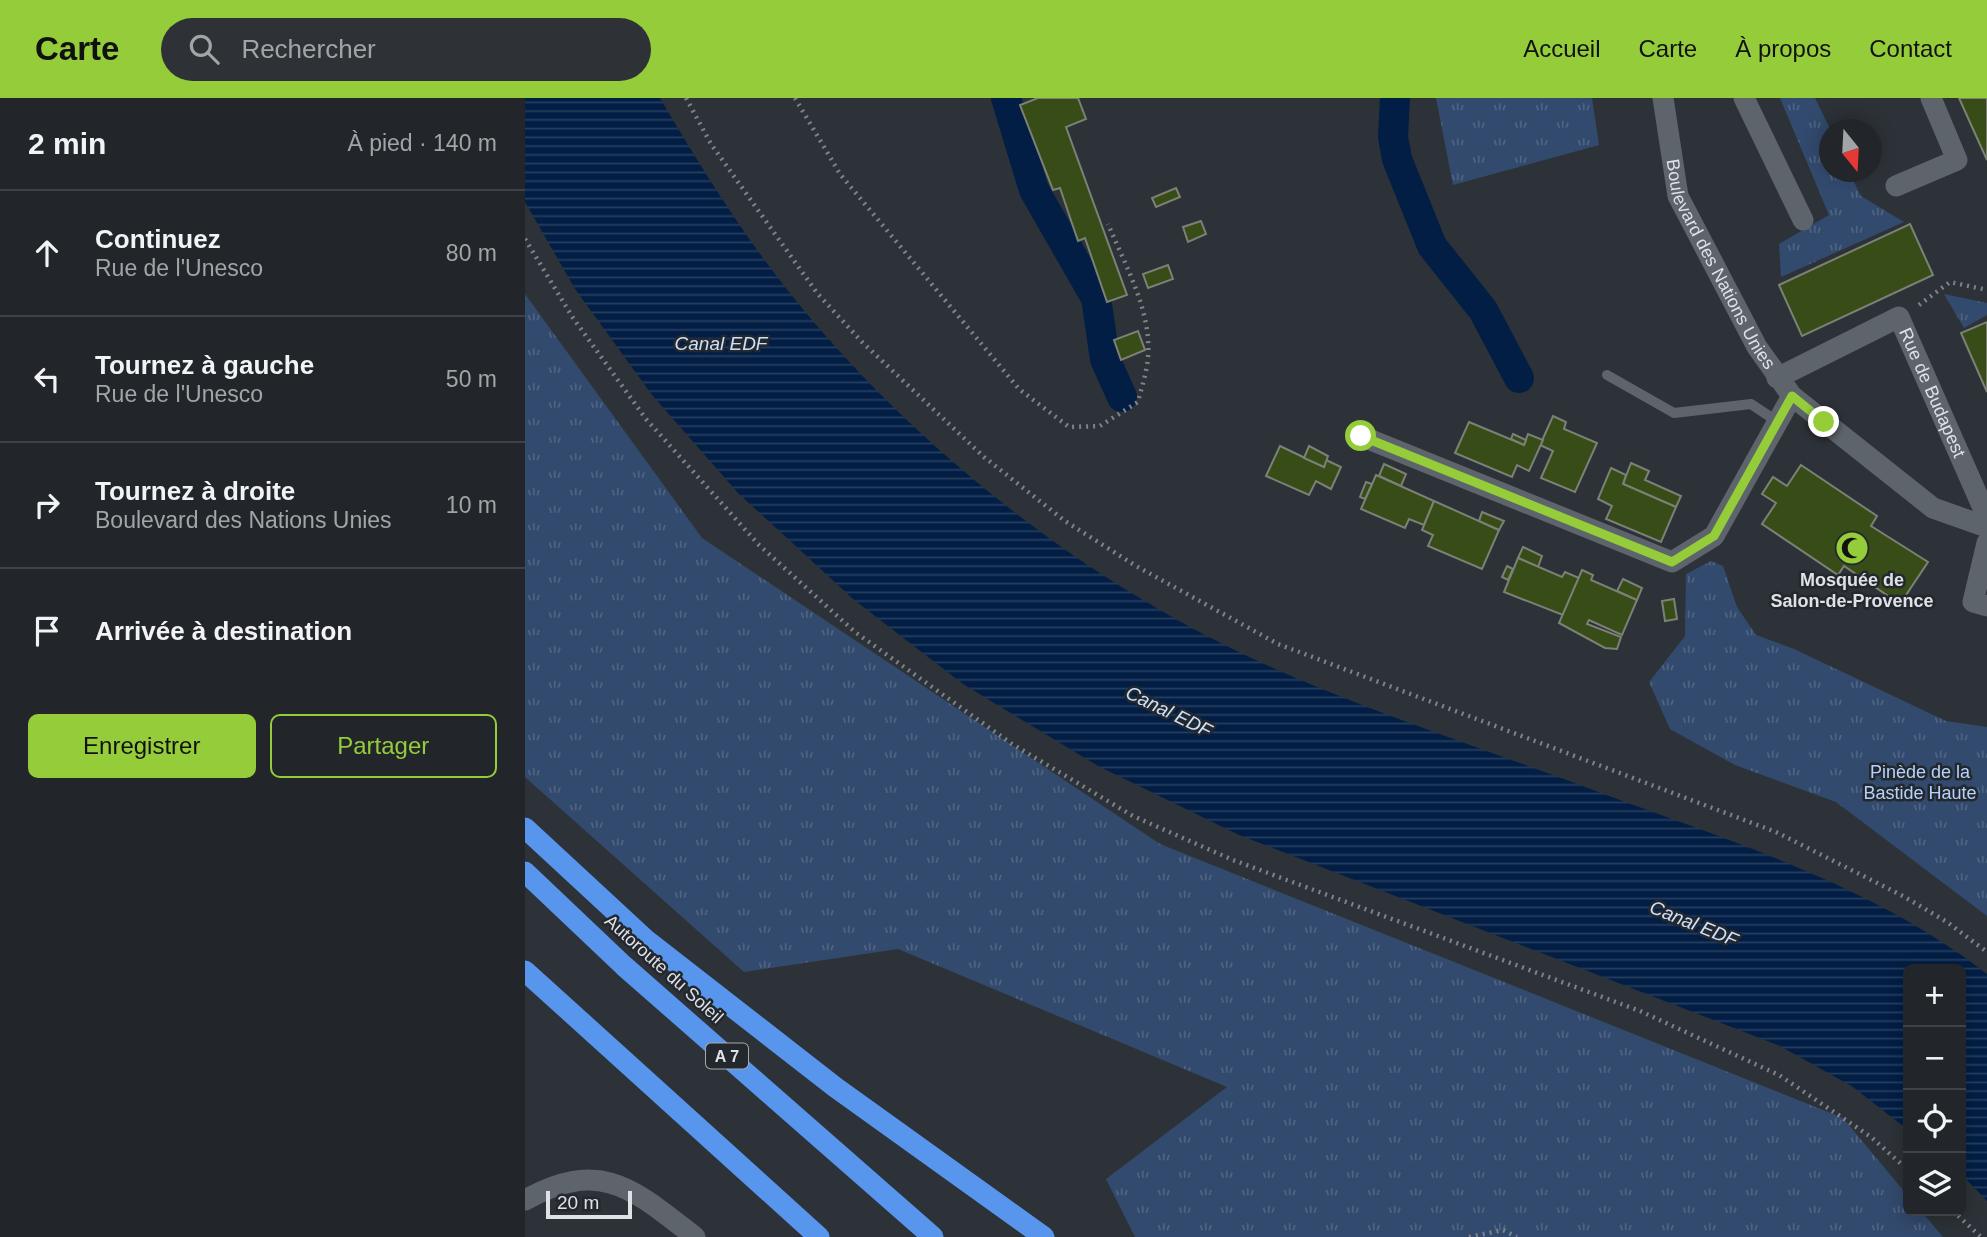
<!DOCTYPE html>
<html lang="fr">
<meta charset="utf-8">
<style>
body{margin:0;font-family:Arial,sans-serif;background:#2e3236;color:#f1f3f6}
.controls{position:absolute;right:21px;bottom:21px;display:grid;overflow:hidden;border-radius:10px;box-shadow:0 4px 18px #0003}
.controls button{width:63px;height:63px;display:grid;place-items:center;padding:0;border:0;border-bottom:2px solid #3f4347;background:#22262a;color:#f1f3f6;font:35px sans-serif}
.compass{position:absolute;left:1294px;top:21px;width:63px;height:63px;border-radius:50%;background:#22262a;box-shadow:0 4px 18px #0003;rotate:162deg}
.scale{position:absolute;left:21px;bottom:18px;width:86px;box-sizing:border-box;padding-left:7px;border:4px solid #dee1e6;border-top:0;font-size:19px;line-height:24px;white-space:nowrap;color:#dee1e6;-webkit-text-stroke:5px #23282e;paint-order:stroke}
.stop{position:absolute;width:21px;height:21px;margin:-16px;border:5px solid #95cc3a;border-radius:50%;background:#fff}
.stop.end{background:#95cc3a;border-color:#fff;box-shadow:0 2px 7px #0008}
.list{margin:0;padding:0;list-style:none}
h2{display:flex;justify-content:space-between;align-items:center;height:91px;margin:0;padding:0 28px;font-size:30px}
h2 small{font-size:23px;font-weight:400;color:#a2a5a8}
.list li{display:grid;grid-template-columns:46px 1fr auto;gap:21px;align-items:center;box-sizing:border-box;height:126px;padding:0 28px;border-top:2px solid #3f4347}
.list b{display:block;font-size:26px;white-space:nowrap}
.list p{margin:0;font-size:23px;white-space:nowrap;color:#a2a5a8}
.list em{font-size:23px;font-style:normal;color:#a2a5a8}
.actions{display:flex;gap:14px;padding:21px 28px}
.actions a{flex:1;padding:16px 0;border:2px solid #95cc3a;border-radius:10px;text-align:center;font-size:24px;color:#95cc3a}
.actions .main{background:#95cc3a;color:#111}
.icon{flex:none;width:38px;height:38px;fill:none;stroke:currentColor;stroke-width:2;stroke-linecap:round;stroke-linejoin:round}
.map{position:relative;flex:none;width:1462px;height:1139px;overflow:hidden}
header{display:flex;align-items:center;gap:42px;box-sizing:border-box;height:98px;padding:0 35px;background:#95cc3a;color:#111}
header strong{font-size:33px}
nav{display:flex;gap:38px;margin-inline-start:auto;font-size:24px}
.search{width:490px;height:63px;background:#2e3236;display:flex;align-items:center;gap:18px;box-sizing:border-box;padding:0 24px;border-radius:38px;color:#a2a5a8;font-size:26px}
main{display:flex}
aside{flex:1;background:#22262a}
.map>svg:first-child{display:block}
</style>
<header>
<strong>Carte</strong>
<div class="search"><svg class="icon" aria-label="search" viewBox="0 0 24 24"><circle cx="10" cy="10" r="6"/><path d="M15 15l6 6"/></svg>Rechercher</div>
<nav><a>Accueil</a><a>Carte</a><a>À propos</a><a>Contact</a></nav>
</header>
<main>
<aside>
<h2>2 min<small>À pied · 140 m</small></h2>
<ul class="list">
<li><svg class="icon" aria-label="ahead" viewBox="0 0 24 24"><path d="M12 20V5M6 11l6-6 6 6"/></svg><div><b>Continuez</b><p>Rue de l'Unesco</p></div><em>80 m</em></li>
<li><svg class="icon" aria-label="left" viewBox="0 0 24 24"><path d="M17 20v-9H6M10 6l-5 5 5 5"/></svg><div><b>Tournez à gauche</b><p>Rue de l'Unesco</p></div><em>50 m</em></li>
<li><svg class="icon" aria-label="right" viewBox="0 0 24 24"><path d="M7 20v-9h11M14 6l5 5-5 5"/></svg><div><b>Tournez à droite</b><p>Boulevard des Nations Unies</p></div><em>10 m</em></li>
<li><svg class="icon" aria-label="arrive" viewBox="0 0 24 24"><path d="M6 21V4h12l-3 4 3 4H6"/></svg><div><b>Arrivée à destination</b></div></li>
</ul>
<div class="actions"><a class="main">Enregistrer</a><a>Partager</a></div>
</aside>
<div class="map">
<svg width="1462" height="1139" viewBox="0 0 1462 1139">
<defs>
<pattern id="grass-tufts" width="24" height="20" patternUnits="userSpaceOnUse" patternTransform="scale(1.75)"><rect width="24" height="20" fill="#324a6d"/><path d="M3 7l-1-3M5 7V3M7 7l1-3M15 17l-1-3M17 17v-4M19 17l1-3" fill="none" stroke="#4f6482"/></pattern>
<pattern id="water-rules" width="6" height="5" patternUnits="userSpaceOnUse" patternTransform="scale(1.75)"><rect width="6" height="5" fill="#021e44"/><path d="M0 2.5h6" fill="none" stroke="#263e5f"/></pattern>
</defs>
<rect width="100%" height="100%" fill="#2d3238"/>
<!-- grass -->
<g fill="url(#grass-tufts)">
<polygon points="911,0 1067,0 1074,47 928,87"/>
<polygon points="1255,0 1290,0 1305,31 1304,74 1324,74 1336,98 1379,124 1256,179 1254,146 1304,117"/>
<polygon points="0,196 177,440 635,746 1318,1020 1383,1098 1383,1113 1396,1113 1418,1139 610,1139 581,1081 702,989 373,851 219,874 0,679"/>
<polygon points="1419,196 1462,205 1462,217 1439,230"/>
<polygon points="1186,463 1198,468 1212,509 1231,537 1269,551 1421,623 1462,629 1462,818 1311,704 1210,667 1145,631 1124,584 1160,538 1161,476"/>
</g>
<!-- water -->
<path fill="url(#water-rules)" d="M0,0H135C182,80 232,159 293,229C420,376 586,500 764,577C856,617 953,649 1047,684C1188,738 1342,782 1462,876V1103L1436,1076V871H1383V1032L1328,989L1255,948L714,737L573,668L438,586L328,501L213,395L127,297L50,191L0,104Z"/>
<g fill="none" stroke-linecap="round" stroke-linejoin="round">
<!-- canal -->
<g stroke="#021e44" stroke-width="30">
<polyline points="481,0 509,92 571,200 580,261 597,299"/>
<polyline points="870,0 868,39 872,61 907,148 958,212 994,280"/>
</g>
</g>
<!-- building -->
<g fill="#374c17" stroke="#7c8077" stroke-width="2">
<polygon points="513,0 553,0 561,21 541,29 602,197 582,204 560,140 553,143 535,90 528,92 495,7"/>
<polygon points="1434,0 1462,0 1462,62"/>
<polygon points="651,90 655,99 631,109 627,100"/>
<polygon points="676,123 681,136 663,144 658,129"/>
<polygon points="1385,126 1408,177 1277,238 1254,187"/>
<polygon points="643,167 648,181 623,190 618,176"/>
<polygon points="1462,224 1462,294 1436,235"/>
<polygon points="613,233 620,252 596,262 589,242"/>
<polygon points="1028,318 1041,324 1039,331 1072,345 1050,394 1016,380 1028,353 1015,347"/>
<polygon points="944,324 999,347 1003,336 1018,342 1004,373 992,367 987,379 930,355"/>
<polygon points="988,336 1001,342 999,347 986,341"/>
<polygon points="755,348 799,369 801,362 816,369 806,391 791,383 784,397 741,378"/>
<polygon points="784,348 803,358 799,369 779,360"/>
<polygon points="1106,365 1124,373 1120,382 1156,398 1151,409 1098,386"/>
<polygon points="859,366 881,376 876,388 854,378"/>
<polygon points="1276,367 1352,418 1346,428 1403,464 1375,506 1319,468 1313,477 1237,426 1251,405 1237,396 1248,379 1262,388"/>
<polygon points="1086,370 1101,377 1098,386 1151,409 1136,444 1081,421 1087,408 1073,401"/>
<polygon points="851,377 909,403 899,427 884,421 880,430 836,411"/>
<polygon points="841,384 847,386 840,401 835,399"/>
<polygon points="909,403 974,432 957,471 903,448 908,437 897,432"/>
<polygon points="957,414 979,423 974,432 954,423"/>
<polygon points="998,449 1017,458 1013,469 993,460"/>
<polygon points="993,460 1037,479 1040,474 1054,480 1038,517 979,494"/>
<polygon points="982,468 988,471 983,482 977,479"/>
<polygon points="1057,472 1068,477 1066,482 1112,502 1097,537 1064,522 1062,526 1096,539 1092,551 1080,550 1034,525"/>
<polygon points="1098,481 1117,490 1112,502 1092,493"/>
<polygon points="1149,501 1152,521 1140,523 1137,503"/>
</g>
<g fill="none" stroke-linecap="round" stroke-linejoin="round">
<!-- path -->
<g stroke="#7f8389" stroke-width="4.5" stroke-dasharray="2 5" stroke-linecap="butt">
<polyline points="161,0 186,46 292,195 337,244 459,359 540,423 611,468 753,546 1251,734 1378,798 1422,824 1462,854"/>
<path d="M270,0L315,76L494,291L544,329L575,328L613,304C616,292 620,280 622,267C630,219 601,169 583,126"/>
<polyline points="0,141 48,220 121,321 234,447 330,534 487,646 608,718 708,762 1115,913 1254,977 1346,1039 1383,1072"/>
<polyline points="1394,207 1425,184 1462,192"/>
<polyline points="1428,1113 1456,1139"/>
<polyline points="944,1139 978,1132 992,1139"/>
</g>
<!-- service -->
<polyline stroke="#5e646b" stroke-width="10" points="1082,277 1149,315 1226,306 1253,324"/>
<!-- minor -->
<g stroke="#5e646b" stroke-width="21">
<path id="s1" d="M1138,0L1153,98L1232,249L1267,298L1408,410L1462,429"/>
<polyline points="1219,0 1278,122"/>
<polyline points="1371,88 1432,62 1406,0"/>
<path id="s2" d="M1252,280L1374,219L1462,419"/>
<polyline points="836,338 1147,464 1189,438 1267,298"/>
<polyline points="1462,445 1448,504 1462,508"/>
<path d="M0,1102C77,1059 109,1092 170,1139"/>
</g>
<!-- motorway -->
<g stroke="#5896ed" stroke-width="21">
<polyline points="0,730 120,841 310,989 519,1139"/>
<polyline points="0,774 99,868 408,1139"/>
<polyline points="0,873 294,1139"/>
</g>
</g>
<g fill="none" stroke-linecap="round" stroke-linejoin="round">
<!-- route -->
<polyline stroke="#95cc3a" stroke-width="9" points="836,338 1147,464 1189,438 1267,298 1299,324"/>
</g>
<!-- icons -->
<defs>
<symbol id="mosque-disc" viewBox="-11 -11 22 22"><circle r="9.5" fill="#95cc3a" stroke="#23282e"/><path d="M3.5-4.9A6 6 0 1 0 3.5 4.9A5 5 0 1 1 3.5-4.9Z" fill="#111"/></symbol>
</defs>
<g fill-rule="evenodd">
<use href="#mosque-disc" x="1308" y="431" width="38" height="38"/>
</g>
<g text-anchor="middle" stroke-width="5" stroke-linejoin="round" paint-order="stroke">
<!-- shield labels -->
<rect fill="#23282e" stroke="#a6aaaf" stroke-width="2" x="181" y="945.5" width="42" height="25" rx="5"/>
<g font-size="16" font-weight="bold" fill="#dee1e6">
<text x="202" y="964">A 7</text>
</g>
<!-- street labels -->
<g font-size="18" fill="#dee1e6" stroke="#23282e">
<text dy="6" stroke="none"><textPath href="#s1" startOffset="178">Boulevard des Nations Unies</textPath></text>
<text dy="6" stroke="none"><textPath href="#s2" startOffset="219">Rue de Budapest</textPath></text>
<text transform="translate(139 871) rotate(42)" y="6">Autoroute du Soleil</text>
</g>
<!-- poi labels -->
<g font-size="18" font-weight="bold" fill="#dee1e6" stroke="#23282e">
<text x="1327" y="488">Mosquée de<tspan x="1327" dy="21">Salon-de-Provence</tspan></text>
</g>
<!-- park labels -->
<g font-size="18" fill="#b5d2fc" stroke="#23282e">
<text x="1395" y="680">Pinède de la<tspan x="1395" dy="21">Bastide Haute</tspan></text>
</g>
<!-- water labels -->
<g font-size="19" font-style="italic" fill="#cce0fc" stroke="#23282e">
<text x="196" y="252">Canal EDF</text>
<text transform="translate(644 613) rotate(26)" y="7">Canal EDF</text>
<text transform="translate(1169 825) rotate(22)" y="7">Canal EDF</text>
</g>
</g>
</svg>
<div class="controls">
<button>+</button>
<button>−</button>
<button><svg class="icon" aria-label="locate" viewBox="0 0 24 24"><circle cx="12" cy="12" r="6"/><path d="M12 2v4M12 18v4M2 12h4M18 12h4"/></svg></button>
<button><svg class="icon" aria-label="layers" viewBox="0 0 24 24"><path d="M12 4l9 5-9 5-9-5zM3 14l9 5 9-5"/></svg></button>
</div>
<svg class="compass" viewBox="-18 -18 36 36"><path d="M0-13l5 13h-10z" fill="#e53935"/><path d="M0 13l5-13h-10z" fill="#a2a5a8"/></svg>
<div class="scale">20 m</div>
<div class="stop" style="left:836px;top:338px"></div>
<div class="stop end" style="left:1299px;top:324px"></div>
</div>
</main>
